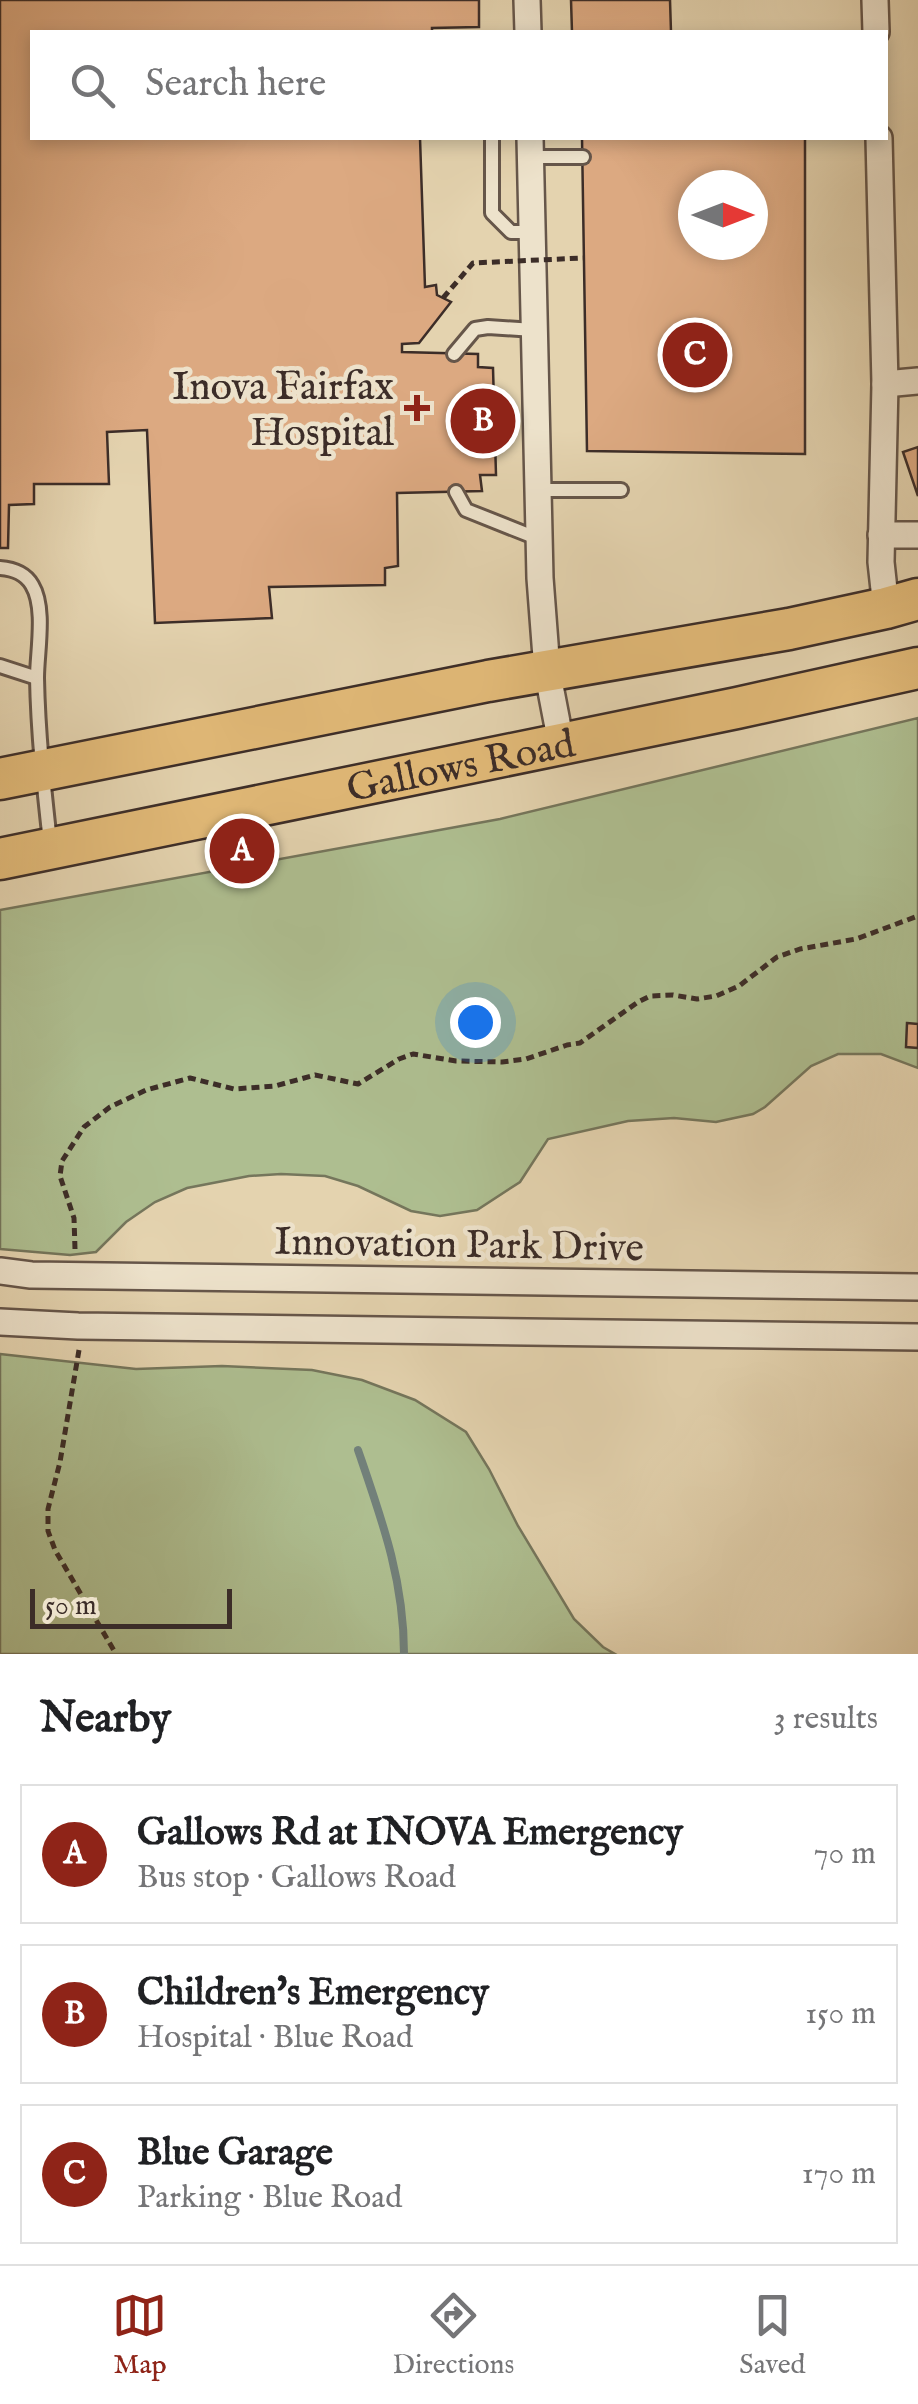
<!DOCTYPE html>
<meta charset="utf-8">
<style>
body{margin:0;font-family:"IM FELL English",serif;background:#f6f6f6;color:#202124}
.compass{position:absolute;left:678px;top:170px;width:90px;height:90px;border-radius:50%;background:#fff;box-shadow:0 5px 15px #0003;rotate:90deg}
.scale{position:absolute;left:30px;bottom:25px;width:202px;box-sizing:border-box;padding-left:10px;border:5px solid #3c2d28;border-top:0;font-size:28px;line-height:35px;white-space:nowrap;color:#3c2d28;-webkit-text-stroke:8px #ede2cb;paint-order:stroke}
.you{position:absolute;left:475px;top:1022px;width:35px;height:35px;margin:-25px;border:8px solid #fff;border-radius:50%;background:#1a73e8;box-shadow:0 0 0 15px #1a73e833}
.badge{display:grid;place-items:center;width:65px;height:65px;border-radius:50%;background:#8f2418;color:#fff;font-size:32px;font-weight:700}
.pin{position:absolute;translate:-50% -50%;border:5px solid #fff;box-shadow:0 2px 10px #0006}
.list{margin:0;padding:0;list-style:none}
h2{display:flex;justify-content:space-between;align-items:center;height:130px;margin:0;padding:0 40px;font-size:42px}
h2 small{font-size:32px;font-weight:400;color:#757577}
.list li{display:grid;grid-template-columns:65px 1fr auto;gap:30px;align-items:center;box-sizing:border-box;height:140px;margin:0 20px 20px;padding:0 20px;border:2px solid #e0e0e0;border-radius:0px}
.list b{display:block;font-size:38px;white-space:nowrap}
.list p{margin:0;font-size:32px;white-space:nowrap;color:#757577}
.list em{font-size:32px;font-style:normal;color:#757577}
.icon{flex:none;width:55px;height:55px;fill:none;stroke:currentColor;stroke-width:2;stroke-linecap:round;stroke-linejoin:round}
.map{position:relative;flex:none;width:918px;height:1654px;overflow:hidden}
.search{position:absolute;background:#fff;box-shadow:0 5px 15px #0003;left:30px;right:30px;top:30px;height:110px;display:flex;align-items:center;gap:25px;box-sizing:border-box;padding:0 35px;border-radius:0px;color:#757577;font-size:38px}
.sheet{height:610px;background:#fff}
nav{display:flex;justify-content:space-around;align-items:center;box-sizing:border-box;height:140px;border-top:2px solid #e0e0e0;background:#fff;font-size:28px;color:#757577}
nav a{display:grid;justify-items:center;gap:5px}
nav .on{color:#8f2418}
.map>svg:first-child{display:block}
</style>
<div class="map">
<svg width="918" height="1654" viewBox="0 0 918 1654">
<rect width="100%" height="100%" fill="#e4d3af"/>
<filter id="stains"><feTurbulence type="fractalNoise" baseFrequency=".002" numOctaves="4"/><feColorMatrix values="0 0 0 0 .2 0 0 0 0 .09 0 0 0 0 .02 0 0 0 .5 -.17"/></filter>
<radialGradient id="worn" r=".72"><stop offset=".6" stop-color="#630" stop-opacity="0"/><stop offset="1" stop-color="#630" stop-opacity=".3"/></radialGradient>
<!-- green -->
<g fill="#aebe90" stroke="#75765c" stroke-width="2.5">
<polygon points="918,718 918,1068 881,1054 838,1054 811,1066 765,1107 753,1114 716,1122 674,1118 628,1121 548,1139 520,1182 477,1210 440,1216 411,1211 358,1186 325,1176 281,1174 249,1176 187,1188 155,1202 126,1222 96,1252 70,1255 0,1249 0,910 500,819"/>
<polygon points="0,1354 136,1369 222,1366 312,1370 362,1380 415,1400 466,1432 489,1469 518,1526 574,1619 603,1647 615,1654 0,1654"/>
</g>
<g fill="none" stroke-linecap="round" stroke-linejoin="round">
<!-- stream -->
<path stroke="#72807a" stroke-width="8" d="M358,1450C382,1520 404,1580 404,1654"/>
</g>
<!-- building -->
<g fill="#dca981" stroke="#3c2d28" stroke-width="2.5" fill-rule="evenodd">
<polygon points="0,0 479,0 479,27 432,28 432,32 32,32 32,138 420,138 425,287 436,285 437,295 451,302 419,343 402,344 402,352 478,354 478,367 493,368 496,475 480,475 482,491 397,493 398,566 385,568 385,585 269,587 272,618 155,623 147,430 107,432 109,484 34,484 34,504 9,505 8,548 0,548"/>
<polygon points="571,0 670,0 671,32 572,32"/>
<path d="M582,138H805V454L587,451ZM693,185H753V245H693Z"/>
<polygon points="918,447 918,496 903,452"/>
<polygon points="907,1023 918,1024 918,1048 906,1047"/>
</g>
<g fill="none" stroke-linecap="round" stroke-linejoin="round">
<defs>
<g id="service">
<polyline points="492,138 492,213 511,232 533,232"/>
<polyline points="531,157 583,157"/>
<polyline points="454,354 475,329 488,327 534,330"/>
<polyline points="538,490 621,490"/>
<polyline points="456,492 466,510 539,539"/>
<path d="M0,568C14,569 25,573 32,585C46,608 37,652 37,678C38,733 44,788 50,842"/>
<polyline points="0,666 37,678"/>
</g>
<g id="minor">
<polyline points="527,0 528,32"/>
<polyline points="875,0 876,32"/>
<polyline points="530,138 540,578 547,670 561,743"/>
<polyline points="879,138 885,384 881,562 886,608"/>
<polyline points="885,384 918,381"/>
<polyline points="881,535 918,535"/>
<polyline points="0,1271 31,1275 918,1287"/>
<polyline points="0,1322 78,1326 918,1337"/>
</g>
<g id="primary">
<polyline points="0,779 488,681 789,629 886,608 918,599"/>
<path id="s1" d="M0,859L737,708L918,668"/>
</g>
</defs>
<!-- service casing -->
<use href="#service" stroke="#66564a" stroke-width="18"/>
<!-- minor casing -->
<use href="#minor" stroke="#66564a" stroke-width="30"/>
<!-- primary casing -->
<use href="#primary" stroke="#3c2d28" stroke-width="45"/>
<!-- path -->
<g stroke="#3c2d28" stroke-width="5" stroke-dasharray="8 5" stroke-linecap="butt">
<polyline points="75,1249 74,1218 60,1176 62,1161 84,1127 110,1107 146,1090 190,1078 234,1089 275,1086 315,1075 358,1084 399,1059 413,1054 456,1061 502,1062 526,1059 567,1045 580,1043 638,1002 650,996 673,995 697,999 716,996 739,986 777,957 800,949 856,939 918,916"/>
<polyline points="79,1350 60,1462 48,1509 48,1531 55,1550 116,1654"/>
</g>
<!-- service -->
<use href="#service" stroke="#ede2cb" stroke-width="12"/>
<!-- minor -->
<use href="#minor" stroke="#ede2cb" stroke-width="25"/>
<!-- primary -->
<use href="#primary" stroke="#e2ba78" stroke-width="40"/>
<!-- path-bridge -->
<polyline stroke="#3c2d28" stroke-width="5" stroke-dasharray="8 5" stroke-linecap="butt" points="443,298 473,263 583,258"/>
</g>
<!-- markers -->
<path fill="#8f2418" stroke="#ede2cb" stroke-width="4" d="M412 393h10v10h10v10h-10v10h-10v-10h-10v-10h10z"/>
<g text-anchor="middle" stroke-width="9" stroke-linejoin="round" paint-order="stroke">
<!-- poi labels -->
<g font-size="40" fill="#3c2d28" stroke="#ede2cb" text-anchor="end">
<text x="394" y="399">Inova Fairfax<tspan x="394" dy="46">Hospital</tspan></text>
</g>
<!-- street labels -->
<g font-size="40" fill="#3c2d28" stroke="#ede2cb">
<text dy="14" stroke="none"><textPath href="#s1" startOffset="470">Gallows Road</textPath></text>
<text transform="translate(459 1243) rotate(1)" y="14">Innovation Park Drive</text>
</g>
</g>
<rect width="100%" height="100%" filter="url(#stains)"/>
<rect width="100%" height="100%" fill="url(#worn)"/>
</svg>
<svg class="compass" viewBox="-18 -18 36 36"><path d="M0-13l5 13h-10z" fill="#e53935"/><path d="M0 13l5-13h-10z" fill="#757577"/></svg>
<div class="scale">50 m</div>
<div class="you"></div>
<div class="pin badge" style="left:242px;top:851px">A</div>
<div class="pin badge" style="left:483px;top:421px">B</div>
<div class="pin badge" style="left:695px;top:355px">C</div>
<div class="search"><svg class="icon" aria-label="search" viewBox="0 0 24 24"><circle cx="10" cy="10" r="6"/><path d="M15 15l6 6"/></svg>Search here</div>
</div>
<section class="sheet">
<h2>Nearby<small>3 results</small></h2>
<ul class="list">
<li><span class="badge">A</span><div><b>Gallows Rd at INOVA Emergency</b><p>Bus stop · Gallows Road</p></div><em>70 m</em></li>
<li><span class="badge">B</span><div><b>Children's Emergency</b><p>Hospital · Blue Road</p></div><em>150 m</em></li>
<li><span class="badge">C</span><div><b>Blue Garage</b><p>Parking · Blue Road</p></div><em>170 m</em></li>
</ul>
</section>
<nav>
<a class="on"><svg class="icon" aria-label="map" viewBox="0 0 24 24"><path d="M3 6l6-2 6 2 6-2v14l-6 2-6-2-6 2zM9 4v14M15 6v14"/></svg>Map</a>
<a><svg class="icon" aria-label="directions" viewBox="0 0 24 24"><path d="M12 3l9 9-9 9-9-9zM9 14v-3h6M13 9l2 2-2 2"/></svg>Directions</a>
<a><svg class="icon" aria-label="saved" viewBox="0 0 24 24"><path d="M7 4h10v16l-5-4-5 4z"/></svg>Saved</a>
</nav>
